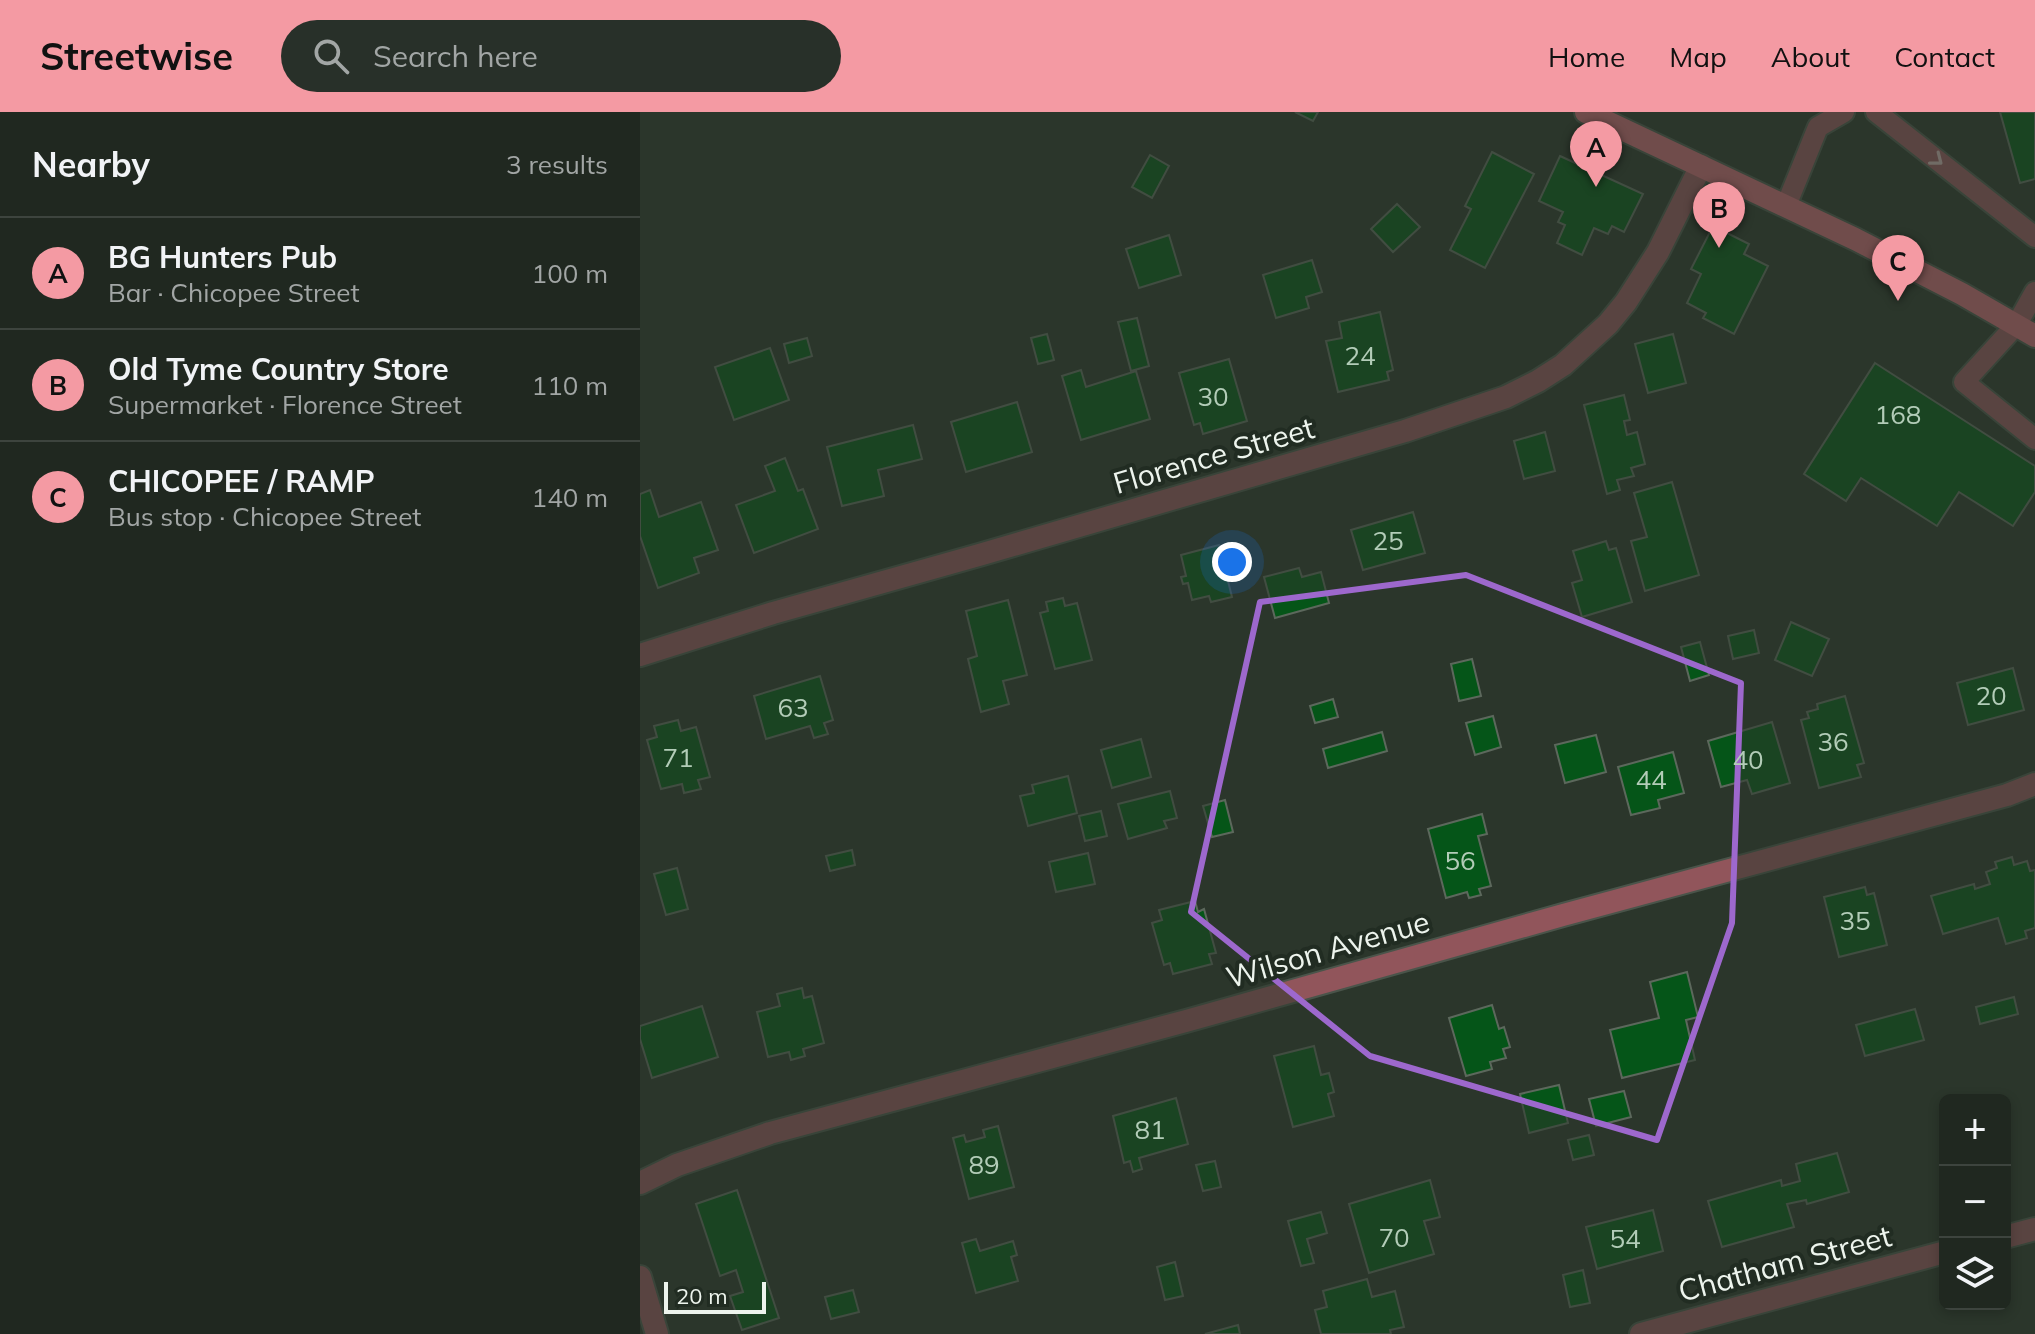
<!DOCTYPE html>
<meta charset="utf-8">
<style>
body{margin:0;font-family:Mulish,sans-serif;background:#283029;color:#f1f3f6}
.controls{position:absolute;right:24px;bottom:24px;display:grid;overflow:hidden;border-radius:12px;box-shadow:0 4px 12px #0003}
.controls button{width:72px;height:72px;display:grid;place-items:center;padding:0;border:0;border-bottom:2px solid #3d443e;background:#202820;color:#f1f3f6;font:40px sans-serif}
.scale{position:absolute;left:24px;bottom:20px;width:102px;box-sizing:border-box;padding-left:8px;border:4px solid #edf4ed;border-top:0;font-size:22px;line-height:28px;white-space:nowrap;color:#edf4ed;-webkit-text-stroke:6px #212c22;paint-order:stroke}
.you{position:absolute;left:592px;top:450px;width:28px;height:28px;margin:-20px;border:6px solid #fff;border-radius:50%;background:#1a73e8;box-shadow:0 0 0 12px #1a73e833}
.badge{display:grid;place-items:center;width:52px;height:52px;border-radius:50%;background:#f49aa3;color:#111;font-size:26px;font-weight:700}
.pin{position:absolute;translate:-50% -66px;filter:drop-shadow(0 2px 4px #0008)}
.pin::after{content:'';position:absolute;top:42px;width:28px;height:24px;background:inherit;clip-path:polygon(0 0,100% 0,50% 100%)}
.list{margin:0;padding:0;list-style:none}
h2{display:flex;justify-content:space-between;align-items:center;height:104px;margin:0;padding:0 32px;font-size:34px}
h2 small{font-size:26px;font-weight:400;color:#a2a6a5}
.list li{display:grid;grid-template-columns:52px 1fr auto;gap:24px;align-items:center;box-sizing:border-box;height:112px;padding:0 32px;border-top:2px solid #3d443e}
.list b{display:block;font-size:30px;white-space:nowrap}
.list p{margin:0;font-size:26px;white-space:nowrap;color:#a2a6a5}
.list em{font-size:26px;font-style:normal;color:#a2a6a5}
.icon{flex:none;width:44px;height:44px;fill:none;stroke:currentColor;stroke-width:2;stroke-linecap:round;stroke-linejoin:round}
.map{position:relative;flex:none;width:1395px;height:1222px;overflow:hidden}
header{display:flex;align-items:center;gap:48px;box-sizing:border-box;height:112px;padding:0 40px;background:#f49aa3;color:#111}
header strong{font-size:38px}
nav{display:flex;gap:44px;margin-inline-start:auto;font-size:28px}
.search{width:560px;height:72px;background:#283029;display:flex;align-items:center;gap:20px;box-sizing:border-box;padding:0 28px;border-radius:44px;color:#a2a6a5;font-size:30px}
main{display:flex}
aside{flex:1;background:#202820}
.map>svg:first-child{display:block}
</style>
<header>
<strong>Streetwise</strong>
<div class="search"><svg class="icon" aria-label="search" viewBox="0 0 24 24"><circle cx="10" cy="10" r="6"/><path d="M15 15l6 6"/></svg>Search here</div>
<nav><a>Home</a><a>Map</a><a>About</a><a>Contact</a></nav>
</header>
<main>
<aside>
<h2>Nearby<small>3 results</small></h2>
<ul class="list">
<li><span class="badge">A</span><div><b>BG Hunters Pub</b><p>Bar · Chicopee Street</p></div><em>100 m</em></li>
<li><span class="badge">B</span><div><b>Old Tyme Country Store</b><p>Supermarket · Florence Street</p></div><em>110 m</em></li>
<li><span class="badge">C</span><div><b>CHICOPEE / RAMP</b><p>Bus stop · Chicopee Street</p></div><em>140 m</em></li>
</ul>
</aside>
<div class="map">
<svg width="1395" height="1222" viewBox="0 0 1395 1222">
<rect width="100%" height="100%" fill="#2b362b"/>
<!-- building -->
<g fill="#055518" stroke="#5c685c" stroke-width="2">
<polygon points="655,0 678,0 673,9"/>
<polygon points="1360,0 1395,0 1395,67 1380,71"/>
<polygon points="852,40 894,62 845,156 810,138 831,97 825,94"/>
<polygon points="510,43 529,54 512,86 492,75"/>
<polygon points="920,44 1003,82 984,120 972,114 968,122 954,116 942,143 917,131 925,113 918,110 923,100 899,89"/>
<polygon points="757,92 780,115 753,140 731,117"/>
<polygon points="1073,114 1109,132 1104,142 1128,154 1094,222 1063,206 1066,201 1047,191 1061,162 1051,157"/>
<polygon points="529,123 541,163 499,176 486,137"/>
<polygon points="672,148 682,180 666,185 669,196 636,206 623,163"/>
<polygon points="740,200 753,258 747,260 749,268 698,280 686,229 702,226 699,210"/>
<polygon points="497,206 509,254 491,259 478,210"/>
<polygon points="407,222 414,248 398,252 391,226"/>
<polygon points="1033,222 1046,271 1008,281 995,232"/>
<polygon points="167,226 172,244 149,251 144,232"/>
<polygon points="130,236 149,288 94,308 75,255"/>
<polygon points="589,247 607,309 563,322 560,311 554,313 539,261"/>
<polygon points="1235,251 1395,354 1395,380 1373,414 1319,380 1297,414 1221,366 1206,389 1164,362"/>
<polygon points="441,258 446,275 496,259 510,307 441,328 422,264"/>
<polygon points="984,283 990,308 984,309 987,323 997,320 1005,352 991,356 994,364 977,368 980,378 967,382 944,293"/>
<polygon points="377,290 392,340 326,360 311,310"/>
<polygon points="273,313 282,347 238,358 244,384 202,394 187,335"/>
<polygon points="905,320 915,359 884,367 874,329"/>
<polygon points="145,346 158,379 163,377 178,417 114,441 96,393 135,379 125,354"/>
<polygon points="1032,370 1059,463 1005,479 991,429 1007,425 994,381"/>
<polygon points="10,378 19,405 61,390 78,438 54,446 59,461 18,476 0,424 0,382"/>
<polygon points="773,400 785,441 723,458 711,418"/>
<polygon points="966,429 969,438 976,436 992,490 942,505 932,471 942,468 933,439"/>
<polygon points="579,433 592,485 571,490 569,484 552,488 548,471 543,472 541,465 546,464 541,443"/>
<polygon points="659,456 662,465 681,460 689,491 635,506 624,465"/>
<polygon points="423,486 425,494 437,491 452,548 415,557 400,501 408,499 406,490"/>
<polygon points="368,488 387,563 363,569 369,592 341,600 328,547 337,544 326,499"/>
<polygon points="1151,510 1189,527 1172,564 1135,548"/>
<polygon points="1114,518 1119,541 1093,547 1088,524"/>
<polygon points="1060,530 1069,563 1050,569 1041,535"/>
<polygon points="832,547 841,584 819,589 811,552"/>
<polygon points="1373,556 1384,598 1328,613 1317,571"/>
<polygon points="180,564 193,608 184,611 188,622 174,626 170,614 126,627 114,584"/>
<polygon points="1205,584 1224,651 1217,653 1221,665 1179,676 1161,608 1169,606 1167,600 1178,597 1177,592"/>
<polygon points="693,587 698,605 675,611 670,594"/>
<polygon points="853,604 861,635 835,643 826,611"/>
<polygon points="38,608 41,619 56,615 70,665 58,668 61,677 44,681 42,672 21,677 7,628 17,625 14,614"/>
<polygon points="1132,610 1150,671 1112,682 1107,668 1081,675 1068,629"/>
<polygon points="742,620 747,639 688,656 683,637"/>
<polygon points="956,623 966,660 925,671 915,633"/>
<polygon points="501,627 511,665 472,676 461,638"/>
<polygon points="1033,640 1044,681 1018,688 1020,696 991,703 978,655"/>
<polygon points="428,664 437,701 388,714 380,684 394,681 392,673"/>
<polygon points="530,679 537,706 524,709 527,716 488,727 478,692"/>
<polygon points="585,688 593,720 572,725 563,694"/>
<polygon points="461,699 467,724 445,729 439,704"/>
<polygon points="842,702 847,722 838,724 851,774 839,777 841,783 829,786 827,780 806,786 788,717"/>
<polygon points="212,738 215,753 190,759 186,744"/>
<polygon points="448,741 455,772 416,780 409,750"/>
<polygon points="1372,745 1374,753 1387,749 1390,759 1395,758 1395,816 1385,819 1387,826 1366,832 1358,806 1303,822 1291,784 1334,772 1335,777 1350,772 1346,760 1357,756 1355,750"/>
<polygon points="37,756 48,797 26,803 14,762"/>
<polygon points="1225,775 1227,783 1234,781 1247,833 1199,845 1184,785"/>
<polygon points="555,789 558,800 564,797 576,841 569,842 572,852 533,862 530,851 524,853 512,811 522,808 519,798"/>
<polygon points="1047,860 1058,905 1046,908 1055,948 982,966 970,918 1019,906 1010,870"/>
<polygon points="162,876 164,886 172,884 184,931 163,937 165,944 151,948 149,940 128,945 117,900 140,894 137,882"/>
<polygon points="1374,885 1378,902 1340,912 1336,895"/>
<polygon points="852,893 859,917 864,915 870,935 863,937 866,946 850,950 852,957 826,964 809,906"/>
<polygon points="62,894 78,945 12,966 0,927 0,914"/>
<polygon points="1275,897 1284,928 1225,944 1216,913"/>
<polygon points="674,934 681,963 689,961 694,980 688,982 694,1004 653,1015 634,944"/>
<polygon points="919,973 928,1011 889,1021 880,982"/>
<polygon points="984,979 991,1005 956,1014 949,987"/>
<polygon points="536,986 548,1032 499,1046 502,1057 493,1060 490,1049 484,1051 473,1004"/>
<polygon points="358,1014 374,1075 329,1087 313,1026 324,1023 326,1030 345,1025 343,1018"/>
<polygon points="949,1023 954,1043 933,1048 928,1028"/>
<polygon points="1197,1041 1209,1080 1167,1092 1166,1088 1147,1092 1154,1115 1082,1135 1068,1089 1141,1068 1142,1074 1160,1069 1156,1052"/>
<polygon points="575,1049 581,1075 563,1079 556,1053"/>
<polygon points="790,1068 800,1105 784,1109 794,1142 729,1161 709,1092"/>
<polygon points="97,1078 139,1206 102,1218 90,1184 103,1180 96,1158 80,1164 56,1092"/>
<polygon points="1013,1098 1023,1139 957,1157 946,1115"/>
<polygon points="681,1100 687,1121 667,1127 674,1151 661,1154 648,1109"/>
<polygon points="336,1127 340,1139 373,1129 377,1143 371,1145 378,1169 336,1181 322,1131"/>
<polygon points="535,1150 543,1184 525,1188 517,1155"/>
<polygon points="943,1158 950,1191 930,1195 923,1163"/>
<polygon points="727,1167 732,1185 755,1179 764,1215 750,1218 751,1222 681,1222 675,1198 687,1195 683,1179"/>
<polygon points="213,1178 219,1200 191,1207 185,1185"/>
<polygon points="598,1213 600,1222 565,1222"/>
</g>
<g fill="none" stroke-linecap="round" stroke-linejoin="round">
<defs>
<g id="service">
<polyline points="1236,0 1395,125"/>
<polyline points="1146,94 1178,15 1204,0"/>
<polyline points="1395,180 1377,212 1324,270 1395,327"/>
</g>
<g id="minor">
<polyline points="0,543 133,501 339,443 765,319 866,285 898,269 923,253 968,212 986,190 1018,140 1061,54"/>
<polyline points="0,1071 37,1053 130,1021 546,909 923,803 1367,683 1395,672"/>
<polyline points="1365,1125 1395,1117"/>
<polyline points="0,1165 17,1222"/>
<polyline points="1001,1222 1305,1140"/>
</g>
<polyline id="secondary" points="946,0 1215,127 1322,182 1395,224"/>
</defs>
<!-- service casing -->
<use href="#service" stroke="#4a544a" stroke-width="24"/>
<!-- minor casing -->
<use href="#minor" stroke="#4a544a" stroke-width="26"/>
<!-- secondary casing -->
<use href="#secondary" stroke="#4a544a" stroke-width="26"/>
<!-- service -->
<use href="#service" stroke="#91555b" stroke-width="20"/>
<!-- minor -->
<use href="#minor" stroke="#91555b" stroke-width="22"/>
<!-- secondary -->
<use href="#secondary" stroke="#c46671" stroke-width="22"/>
</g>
<!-- one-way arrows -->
<defs><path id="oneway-chevron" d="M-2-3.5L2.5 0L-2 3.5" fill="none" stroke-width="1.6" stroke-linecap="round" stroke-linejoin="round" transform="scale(2)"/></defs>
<use stroke="#c4acab" href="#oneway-chevron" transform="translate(1297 48) rotate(38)"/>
<!-- marked area -->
<path d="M0 0H1395V1222H0ZM826,463L1101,571L1092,811L1017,1028L730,944L551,800L620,490Z" fill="#2b362b" fill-opacity=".55" fill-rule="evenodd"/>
<path fill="none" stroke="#9d68cd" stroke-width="6" stroke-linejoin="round" d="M826,463L1101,571L1092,811L1017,1028L730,944L551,800L620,490Z"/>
<g text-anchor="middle" stroke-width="8" stroke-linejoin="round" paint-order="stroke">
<!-- number labels -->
<g font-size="26" fill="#b3ccb8">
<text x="720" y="253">24</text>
<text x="573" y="294">30</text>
<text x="1258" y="312">168</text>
<text x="748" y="438">25</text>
<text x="1351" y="593">20</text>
<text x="153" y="605">63</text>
<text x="1193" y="639">36</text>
<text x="38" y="655">71</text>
<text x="1108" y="657">40</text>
<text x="1011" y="677">44</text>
<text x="820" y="758">56</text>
<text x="1215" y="818">35</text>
<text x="510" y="1027">81</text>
<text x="344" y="1062">89</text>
<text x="754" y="1135">70</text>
<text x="985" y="1136">54</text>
</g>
<!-- street labels -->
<g font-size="30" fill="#edf4ed" stroke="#212c22">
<text transform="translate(574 344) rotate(-16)" y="10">Florence Street</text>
<text transform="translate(688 838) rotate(-16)" y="10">Wilson Avenue</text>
<text transform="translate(1145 1152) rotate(-15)" y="10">Chatham Street</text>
</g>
</g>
</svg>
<div class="controls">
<button>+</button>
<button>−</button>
<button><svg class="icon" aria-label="layers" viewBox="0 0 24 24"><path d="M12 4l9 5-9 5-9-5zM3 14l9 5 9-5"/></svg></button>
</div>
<div class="scale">20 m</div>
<div class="you"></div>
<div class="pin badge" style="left:956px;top:75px">A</div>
<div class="pin badge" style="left:1079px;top:136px">B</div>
<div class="pin badge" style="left:1258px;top:189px">C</div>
</div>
</main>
